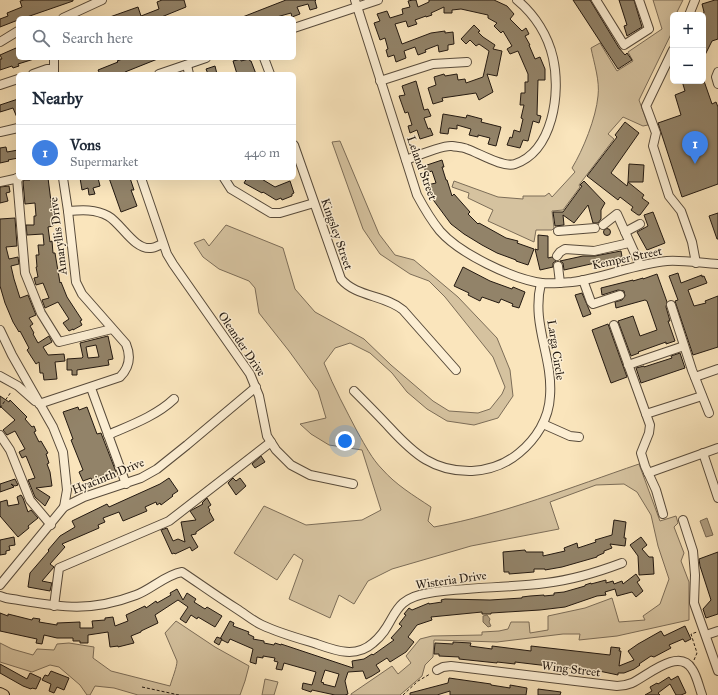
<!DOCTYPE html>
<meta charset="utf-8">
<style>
body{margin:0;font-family:"IM FELL Great Primer",serif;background:#f6f6f7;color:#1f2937}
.controls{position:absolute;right:12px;top:12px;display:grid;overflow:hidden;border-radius:6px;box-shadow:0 4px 16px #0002}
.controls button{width:36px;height:36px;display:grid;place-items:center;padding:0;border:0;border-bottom:1px solid #e0e1e3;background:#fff;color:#1f2937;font:20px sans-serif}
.you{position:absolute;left:345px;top:441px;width:14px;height:14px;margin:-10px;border:3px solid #fff;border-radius:50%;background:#1a73e8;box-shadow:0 0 0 6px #1a73e833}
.badge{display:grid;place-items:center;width:26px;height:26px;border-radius:50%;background:#1a73e8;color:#fff;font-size:13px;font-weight:700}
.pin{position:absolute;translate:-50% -33px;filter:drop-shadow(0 1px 2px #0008)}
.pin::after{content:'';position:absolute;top:21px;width:14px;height:12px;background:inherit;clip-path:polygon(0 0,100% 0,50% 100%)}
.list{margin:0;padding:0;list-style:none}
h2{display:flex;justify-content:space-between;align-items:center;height:52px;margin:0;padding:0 16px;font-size:17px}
h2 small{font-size:13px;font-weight:400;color:#747a83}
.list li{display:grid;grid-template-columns:26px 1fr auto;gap:12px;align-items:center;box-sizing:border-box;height:56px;padding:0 16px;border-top:1px solid #e0e1e3}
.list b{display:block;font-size:15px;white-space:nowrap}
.list p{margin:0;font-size:13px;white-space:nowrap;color:#747a83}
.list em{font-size:13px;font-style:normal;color:#747a83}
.icon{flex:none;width:22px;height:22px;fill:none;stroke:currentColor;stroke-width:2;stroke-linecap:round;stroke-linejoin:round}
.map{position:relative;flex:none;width:718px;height:695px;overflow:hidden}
.search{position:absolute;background:#fff;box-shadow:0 4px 16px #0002;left:16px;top:16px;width:280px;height:44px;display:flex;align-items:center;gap:10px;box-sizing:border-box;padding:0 14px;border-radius:6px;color:#747a83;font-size:15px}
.panel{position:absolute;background:#fff;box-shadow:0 4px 16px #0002;left:16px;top:72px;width:280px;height:108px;border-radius:6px}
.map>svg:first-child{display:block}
</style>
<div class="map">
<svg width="718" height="695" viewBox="0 0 718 695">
<rect width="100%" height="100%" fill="#fae5bc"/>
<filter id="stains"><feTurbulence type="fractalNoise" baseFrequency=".005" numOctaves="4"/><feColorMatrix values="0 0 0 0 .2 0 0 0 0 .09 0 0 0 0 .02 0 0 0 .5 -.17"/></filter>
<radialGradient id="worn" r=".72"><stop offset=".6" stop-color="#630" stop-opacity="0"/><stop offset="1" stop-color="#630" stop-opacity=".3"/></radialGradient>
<!-- green -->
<g fill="#d5c29f" stroke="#7c6d58">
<path d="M653,0H683L677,12L681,14V15H673V30L639,100L648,125L643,126L623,117L608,134L614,139L579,185L580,187L563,210L552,211L554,228L552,230H536L534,242L488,221L493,210L468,198L469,193L452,187L454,181L498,197L523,199V196H545L549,193L552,197L575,172L572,168C583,150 596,118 598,96C600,81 594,63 591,48L600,43L617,71L633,61L628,52L662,29Z"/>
<path d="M340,141L379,234L395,255L414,260L458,297L497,338L510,370L513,396L498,418L474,425L447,421L427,409L407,392L392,373L370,353L350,343L335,348L324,363C334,388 346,410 358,433C365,445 372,459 382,469C396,485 413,495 431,507L428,521L434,527C504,514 572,487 639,464L660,521L676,516L678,523L674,527L684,553L681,561L689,582V620L617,636L579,640L580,634H563L497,642L434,640L433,657L425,665L422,676L400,695H351V694L392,666L398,674L411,663L406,656L420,639L432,636L482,635V632L499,631L508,629L511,622H529L530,633L548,630V616L585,608L612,598L619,622L645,620L643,616L660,604L669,579L658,546L651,515L637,492L624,484L596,485L550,502L559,529L471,546L392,569L368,581L354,604L339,595L330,618L289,599L303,560L294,554L277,580L234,553L264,506L306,525L362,520L381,510L362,450L329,445L311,434L300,424L326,418L318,391L289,351L259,313L255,288L249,281L219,269L203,257L194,243L204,239L209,246L226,225L283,248L295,289L315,312L364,339L391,365L433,401L449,411L478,413L490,409L502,394L505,387L493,357L445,297L429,281L410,274L380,254L363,229L332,142Z"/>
<path d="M176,621L215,647L249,666L245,681L240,695H138L114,688L95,686L90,695H87L80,685L59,667L50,665L32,672L0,662V643L12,649L33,655L37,649L54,650L57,644L69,643L94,647L93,658L111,671L170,686C172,679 177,667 177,661L165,633Z"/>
<polygon points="265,679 278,682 274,695 262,695"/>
</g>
<!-- water -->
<g fill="#b19f82" stroke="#786954">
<polygon points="707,518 713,535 706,537 700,521"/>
<polygon points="487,615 490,619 489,622 491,626 488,627 483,622 483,616"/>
</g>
<!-- building -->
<g fill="#928369" stroke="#221810" fill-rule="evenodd">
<polygon points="24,0 73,0 73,1 24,18 18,18 18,20 0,27 0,19 8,16 7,13 22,7 20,1"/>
<polygon points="162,0 184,0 186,7 159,18 107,18 138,7 141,16 159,9 157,2"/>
<polygon points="286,0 316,0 315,1 317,8 310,10 308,4 297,7 300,14 292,17 291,13 273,18 240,18"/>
<polygon points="413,0 416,0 418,7 429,2 429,0 494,0 507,6 514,14 510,19 522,31 526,28 529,34 525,36 530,45 529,45 535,59 540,57 545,69 545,80 538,80 537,115 541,116 539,123 533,121 528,141 523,140 520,148 507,145 510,137 512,138 514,130 520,132 523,119 521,118 524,105 520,105 521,93 525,93 525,82 528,82 528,74 518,51 510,54 507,49 512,46 503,31 501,33 494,26 497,23 488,18 488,15 461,9 452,10 452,13 444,13 444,7 431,13 432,15 426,17 426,16 415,20 417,24 408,27 406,21 395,24 402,44 431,33 445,31 445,33 453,32 454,44 448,45 448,50 439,52 438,45 425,50 426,52 418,55 415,47 404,51 406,58 396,62 394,55 388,57 386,50 388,49 385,38 380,40 374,23 380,21 377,14 387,11 390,18 403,14 402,9 410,7 408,1"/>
<polygon points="573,0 590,0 619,48 625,55 627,53 632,60 618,69"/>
<polygon points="619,0 634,0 642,27 627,36 624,26 627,25"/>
<polygon points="715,0 718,0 718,39 712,41 703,59 703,15 704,12 702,4"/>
<polygon points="474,25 480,31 478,32 483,37 495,45 493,49 502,51 497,76 487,74 493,92 479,100 476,93 442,98 443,101 433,104 428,88 436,85 434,77 444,74 445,76 457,74 458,80 465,79 466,83 483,77 489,51 479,44 476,46 470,40 466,44 461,39"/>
<polygon points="16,48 17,51 18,51 18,58 34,59 18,64 19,66 13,68 12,66 0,70 0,59 2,59 0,55"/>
<polygon points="125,58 160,58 125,72 126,74 100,74 98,70 118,62 117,61"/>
<polygon points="241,59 241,61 249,59 250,61 251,61 256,74 237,74 233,61"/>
<polygon points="215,66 217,74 208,74 206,69"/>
<polygon points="416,81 424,110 428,109 431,116 424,118 428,129 430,128 433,135 420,139 417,130 410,133 408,126 412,125 408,112 405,113 399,96 405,95 402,86"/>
<polygon points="682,81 704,81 712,104 716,102 718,107 718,184 682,197 658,123 681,115 675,95 685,91"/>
<polygon points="18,99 18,120 13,108 0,112 0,105"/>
<polygon points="443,114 466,118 467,115 482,119 481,122 501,127 496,146 488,144 490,138 478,135 478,137 469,135 471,129 457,125 457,129 449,128 448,134 440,133"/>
<polygon points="625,122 639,133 611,173 627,186 628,182 644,195 642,198 649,203 640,215 638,215 631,210 633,207 620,197 618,200 587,176 617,137 615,135"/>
<polygon points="6,147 7,152 18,150 18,158 8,160 9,161 0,163 0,148"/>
<polygon points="442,160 444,167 442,167 446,180 447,180 452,196 454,194 470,212 468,214 478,224 479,223 506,238 518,241 517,243 534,249 528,265 516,261 516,260 497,253 482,245 464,234 451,224 434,201 431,193 429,193 427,185 436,183 432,171 426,173 424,166"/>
<polygon points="629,164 644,165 643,182 628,182"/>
<polygon points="30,178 48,178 54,225 53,226 48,227 50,242 52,241 53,253 55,253 60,283 61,282 67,297 82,320 80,321 82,325 73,330 73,329 69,331 63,323 69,319 58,302 45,308 42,300 49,298 43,283 36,285 34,278 38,277 36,267 37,267 36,255 39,255 38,245 44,245 43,234 27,235 26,225 34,225 34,216 36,216 35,203 25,204 23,182 24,180 30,180"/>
<polygon points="80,178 98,178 100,186 93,188 95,194 89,195 88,188 82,190"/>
<polygon points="109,178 130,178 134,190 131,190 137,206 121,212"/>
<polygon points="247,178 260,178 275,187 290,181 294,193 292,194 292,196 282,200 281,198 276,200 263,192 262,193 244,183"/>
<polygon points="584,181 605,203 601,210 601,219 598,223 593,223 588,205 574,223 563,215 564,225 555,226 553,212 563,212 582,186 580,185"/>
<polygon points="9,186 10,192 6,193 8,201 0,203 0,187"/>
<polygon points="653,212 665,243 647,250 637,232 648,226 644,215"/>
<polygon points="718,213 718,239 717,239 709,216"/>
<polygon points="15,218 17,246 6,247 9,259 18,257 19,264 11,266 14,279 20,298 28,295 36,315 29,318 33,324 30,326 34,333 33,334 38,343 49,336 52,342 43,347 48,355 64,354 65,361 55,362 57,379 44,380 43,373 40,373 39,362 36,364 27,350 29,348 20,331 19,332 13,322 5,303 0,286 0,219"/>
<circle cx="607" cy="232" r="3.5"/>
<polygon points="538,235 548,236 548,258 552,257 556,261 553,263 553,267 540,270 535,249 538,250"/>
<polygon points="621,251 622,257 564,270 563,263 560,261 583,256 595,256"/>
<polygon points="463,267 490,281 512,289 513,287 525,292 519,308 512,306 513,304 501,299 499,303 482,297 480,301 468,295 469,293 454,286"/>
<polygon points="678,273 681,283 702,275 702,277 704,276 707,283 688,290 694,306 706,303 705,301 718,296 718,347 693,355 675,301 678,300 669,276"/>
<polygon points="657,274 667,302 666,307 670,321 668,321 675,341 666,344 666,342 638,352 639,353 631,356 618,321 633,316 640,336 657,330 647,301 645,300 616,308 615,302 622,300 625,296 624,291 618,290 602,295 601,288 633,280 633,281 643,278 643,279"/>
<polygon points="582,293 591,314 583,317 575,295"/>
<polygon points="608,324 627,377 611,383 592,330"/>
<path d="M108,336L113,359L108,360L109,365L77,370V375H72V370H67V359L82,358L83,357L80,343ZM96,345L99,357L88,358L86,347Z"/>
<polygon points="680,353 685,368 641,383 636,368 644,366 644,367 672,358 671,356"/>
<polygon points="0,396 9,402 10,400 27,417 25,419 32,427 34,426 36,431 34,432 39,442 41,441 48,453 46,454 49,463 47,464 50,472 52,486 36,488 50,497 45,506 35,497 28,480 35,478 26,456 22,458 19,452 25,449 15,431 7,435 3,430 15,420 0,406"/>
<polygon points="78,407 79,410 87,407 97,434 101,433 116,472 92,480 91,478 83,481 79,472 83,470 71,440 73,439 63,412"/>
<polygon points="261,456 265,462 255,468 252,464"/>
<polygon points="169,478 178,491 172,495 173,496 161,505 160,503 157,505 156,502 145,507 147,511 123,521 119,512 103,518 105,522 98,525 99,528 62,544 65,547 50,564 54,567 42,581 52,583 50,591 28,587 30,573 49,551 48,550 60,536 75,527 72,521 107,504 109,507 160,484"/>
<polygon points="233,478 236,481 240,478 246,486 236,495 228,483"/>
<polygon points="15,479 18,485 15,486 11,484 14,487 0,492 0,484"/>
<polygon points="21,495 23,498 28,512 31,510 38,518 28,526 29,528 18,537 0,516 0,502 7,500 8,506 19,504 17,497"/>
<polygon points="207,498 211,505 208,507 210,510 209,511 214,520 196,532 196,534 191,535 198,547 192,551 190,547 175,554 174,553 172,554 161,530 167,528 173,541 178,539 185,542 181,522 196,520 190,511 203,504 202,503"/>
<polygon points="614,520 626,522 624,538 626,538 625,546 610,544 612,548 604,551 604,553 597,556 597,557 562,567 545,570 545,569 534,569 534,572 509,574 509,572 504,572 503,552 525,550 526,552 543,552 543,556 565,551 564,548 577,543 578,548 596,542 595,540 612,535"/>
<polygon points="14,537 15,545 9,546 10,550 6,551 6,554 0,555 0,540"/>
<polygon points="641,537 647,545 642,549 649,557 653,557 654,574 639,575 638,556 630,545"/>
<polygon points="718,552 718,614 706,618 703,609 711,600 700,566 699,559"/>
<path d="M636,574L640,580L637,582L643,591L636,597L632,592L617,596L615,589L605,592L606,595L597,596L565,607L540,610L491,613V614H482V612L431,617L432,620L417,625L408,637L414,642L406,652L390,662L387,658L376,665L380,671L372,676L366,679L363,671L348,672L345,681L348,694L345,695H335L312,690L311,692L302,689L303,683L312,685L316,672L284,663L282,670L276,669L278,662L274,661L275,658L263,656V658L257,657L256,664L250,662L253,649L230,639L228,643L220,639L230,621L234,623L233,626L249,632L248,634L254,637L253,639L264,641V643L274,645L275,643L281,645V644L353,668L352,661L364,659L372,654L373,655L394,640L391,638L402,626L399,624L406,615L404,614L409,608L412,610L429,603V604L442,602L441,600L445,599L490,600L522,598V597L530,596L544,595V596L554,595V593L564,592L585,586V585L591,583V584L606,580V583L613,581L614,584L622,581L623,584ZM325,670L339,674L335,687L323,684L324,683L321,682Z"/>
<polygon points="177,589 183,600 187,593 196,599 194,602 205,609 207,607 222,616 215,627 198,617 197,619 191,615 186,623 180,619 188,607 178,600 155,615 158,623 141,631 141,632 131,636 134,643 118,647 118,646 110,647 108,632 88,635 88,643 80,643 80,641 73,641 73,638 57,638 44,635 42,644 36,643 37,639 0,631 0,613 8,616 8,614 32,620 33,618 40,619 39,622 57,625 57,623 80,622 80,628 93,628 92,621 105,620 105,618 113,617 115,626 128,621 126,615 145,606 146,608 156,601 157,603 171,595 170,593"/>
<polygon points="685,626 691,639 685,642 683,639 669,645 671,648 654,657 651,656 639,664 640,665 634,669 624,673 618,673 618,675 599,671 599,672 515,662 515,664 497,662 497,663 459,659 459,657 439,656 439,654 434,654 435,643 453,644 453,642 471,643 470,646 492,649 492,646 531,651 531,646 610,655 611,647 620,648 619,651 621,651 619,666 634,660 628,651 638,644 661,631 664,636"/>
<polygon points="217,637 222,639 219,645 214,642"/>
<polygon points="0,664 27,679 30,673 41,678 36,689 32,688 31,689 23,686 0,673"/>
<polygon points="51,671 69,678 64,690 57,687 54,693 49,691 51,684 42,680 45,675 48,676"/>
<polygon points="678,676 686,693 681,695 676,695 670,684 658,693 660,695 645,695 652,691 650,687 657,683 658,684 669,677 671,680"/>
<polygon points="449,678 491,684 491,685 510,688 510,685 527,688 526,695 450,695 450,691 437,695 410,695 410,693 448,683"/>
<polygon points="538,689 561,692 560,695 538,695"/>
</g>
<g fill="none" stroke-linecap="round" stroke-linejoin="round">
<defs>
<g id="minor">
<path d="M355,0L417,195C424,208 431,220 440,231C459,253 512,279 542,283C551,284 562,283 572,282C604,278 634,264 667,261C683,260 701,263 718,264"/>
<polyline points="596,0 624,45 649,29 639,0"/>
<polyline points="689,15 695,0"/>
<polyline points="63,18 102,0"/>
<polyline points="294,28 378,0"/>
<polyline points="0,42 18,31"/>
<polyline points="673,50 646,106 656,133 653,146 669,196 681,211 692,242 696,263"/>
<polyline points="264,58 270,74"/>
<polyline points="187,65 189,74"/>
<polyline points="718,72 716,77 718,84"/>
<polyline points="54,73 54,58"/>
<polyline points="33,74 47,69 54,69"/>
<polyline points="159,74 206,58"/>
<polyline points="380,81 433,64 467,62"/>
<polyline points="0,85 18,79"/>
<polyline points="0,132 18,128"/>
<path d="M294,145L341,279C356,297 385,295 403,310L456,370"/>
<path d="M406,160C416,156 443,145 452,146C457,147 463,147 467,149C479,153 503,168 515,164C553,151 561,93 553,58C548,36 535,15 517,0"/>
<polyline points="17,178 25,273 41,313 59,342 112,329"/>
<polyline points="141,178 167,254 173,264 250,374 259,396 267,436 276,450 291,465 310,475 353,484"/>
<polyline points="224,178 231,189 271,213 280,213 314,203"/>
<polyline points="0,182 19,178"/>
<path d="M68,211C82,210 95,209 108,216C121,223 134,250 151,248C155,248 159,245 162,244"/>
<polyline points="603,225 617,214 640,265"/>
<polyline points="558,231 595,228"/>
<polyline points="625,232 640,224"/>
<polyline points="557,256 560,252 565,249 594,251 629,243"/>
<polyline points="558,266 560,283"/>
<polyline points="583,280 591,302 593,304 620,295"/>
<polyline points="671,305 692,370 709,413"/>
<polyline points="614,325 650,425 649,433 641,453 645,466 656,490 663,514"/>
<polyline points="0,330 12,355 53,427 63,452 67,490 64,507"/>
<polyline points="628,365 684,346"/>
<polyline points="0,376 18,386 35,401"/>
<polyline points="695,377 718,369"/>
<polyline points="91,388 126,484"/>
<path d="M354,391C366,403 378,415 390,428C414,454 434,472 472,471C489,470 506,464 519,453C536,439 549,419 550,396C553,356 531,325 541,283"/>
<path d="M39,404L120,377C130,367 131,356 126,344L82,294L76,282L68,211L63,178"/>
<polyline points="646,414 702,396"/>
<polyline points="543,424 570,436 579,437"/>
<polyline points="0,435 10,450 30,500 51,525"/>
<path d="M108,435C131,425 156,416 174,399"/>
<polyline points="703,453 718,498"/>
<polyline points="648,473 718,448"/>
<polyline points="683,520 693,551 695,575 694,603 718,671"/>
<polyline points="0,585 64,507 84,497 141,478 157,469 187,445 256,387"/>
<path d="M0,596L6,598C56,606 86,614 136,595C152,589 165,575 182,572C200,584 218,597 237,609C245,614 253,621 262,625C279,633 297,638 314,643C334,650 355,659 373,643C398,623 388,599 429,593C468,587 507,588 546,583C572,580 598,572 622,563"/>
<polyline points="54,606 59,568 169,521 271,442"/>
<polyline points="706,635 718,631"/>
<path d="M437,670L443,667L451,666L617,686C622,686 627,685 632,683C647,676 679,647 692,669C697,676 699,687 702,695"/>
</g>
<polyline id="major" points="0,693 4,695"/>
</defs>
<!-- minor casing -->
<use href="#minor" stroke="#584b3b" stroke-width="10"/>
<!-- major casing -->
<use href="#major" stroke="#221810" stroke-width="12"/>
<!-- path -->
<g stroke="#221810" stroke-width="1" stroke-dasharray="3 2" stroke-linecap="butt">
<polyline points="0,408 11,392"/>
<polyline points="694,660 697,653 691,634 697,632"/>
<polyline points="142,687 179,695"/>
<polyline points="403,695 418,681 430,674"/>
</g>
<!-- minor -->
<use href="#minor" stroke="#fceed3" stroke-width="8"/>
<!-- major -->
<use href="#major" stroke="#fae5bc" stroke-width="10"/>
</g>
<g text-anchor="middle" stroke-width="3" stroke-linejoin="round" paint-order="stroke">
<!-- street labels -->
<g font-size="12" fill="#221810" stroke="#fceed3">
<text transform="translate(422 168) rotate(70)" y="4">Leland Street</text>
<text transform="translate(337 234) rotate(71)" y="4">Kingsley Street</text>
<text transform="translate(58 236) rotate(-97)" y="4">Amaryllis Drive</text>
<text transform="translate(627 258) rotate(-12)" y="4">Kemper Street</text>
<text transform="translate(242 344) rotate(56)" y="4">Oleander Drive</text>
<text transform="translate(556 350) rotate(81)" y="4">Larga Circle</text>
<text transform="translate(108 476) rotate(-22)" y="4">Hyacinth Drive</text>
<text transform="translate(451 580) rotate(-8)" y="4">Wisteria Drive</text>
<text transform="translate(571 669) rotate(7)" y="4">Wing Street</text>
</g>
</g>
<rect width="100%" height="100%" filter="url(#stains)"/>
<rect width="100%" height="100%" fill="url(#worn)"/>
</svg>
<div class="controls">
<button>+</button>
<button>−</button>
</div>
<div class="you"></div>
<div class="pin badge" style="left:695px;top:164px;background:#3f7fe0">1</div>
<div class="search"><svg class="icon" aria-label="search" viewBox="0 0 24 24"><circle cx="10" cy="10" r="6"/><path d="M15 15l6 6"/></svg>Search here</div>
<section class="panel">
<h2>Nearby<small></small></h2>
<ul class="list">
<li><span class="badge" style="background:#3f7fe0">1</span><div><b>Vons</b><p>Supermarket</p></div><em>440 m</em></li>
</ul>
</section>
</div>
